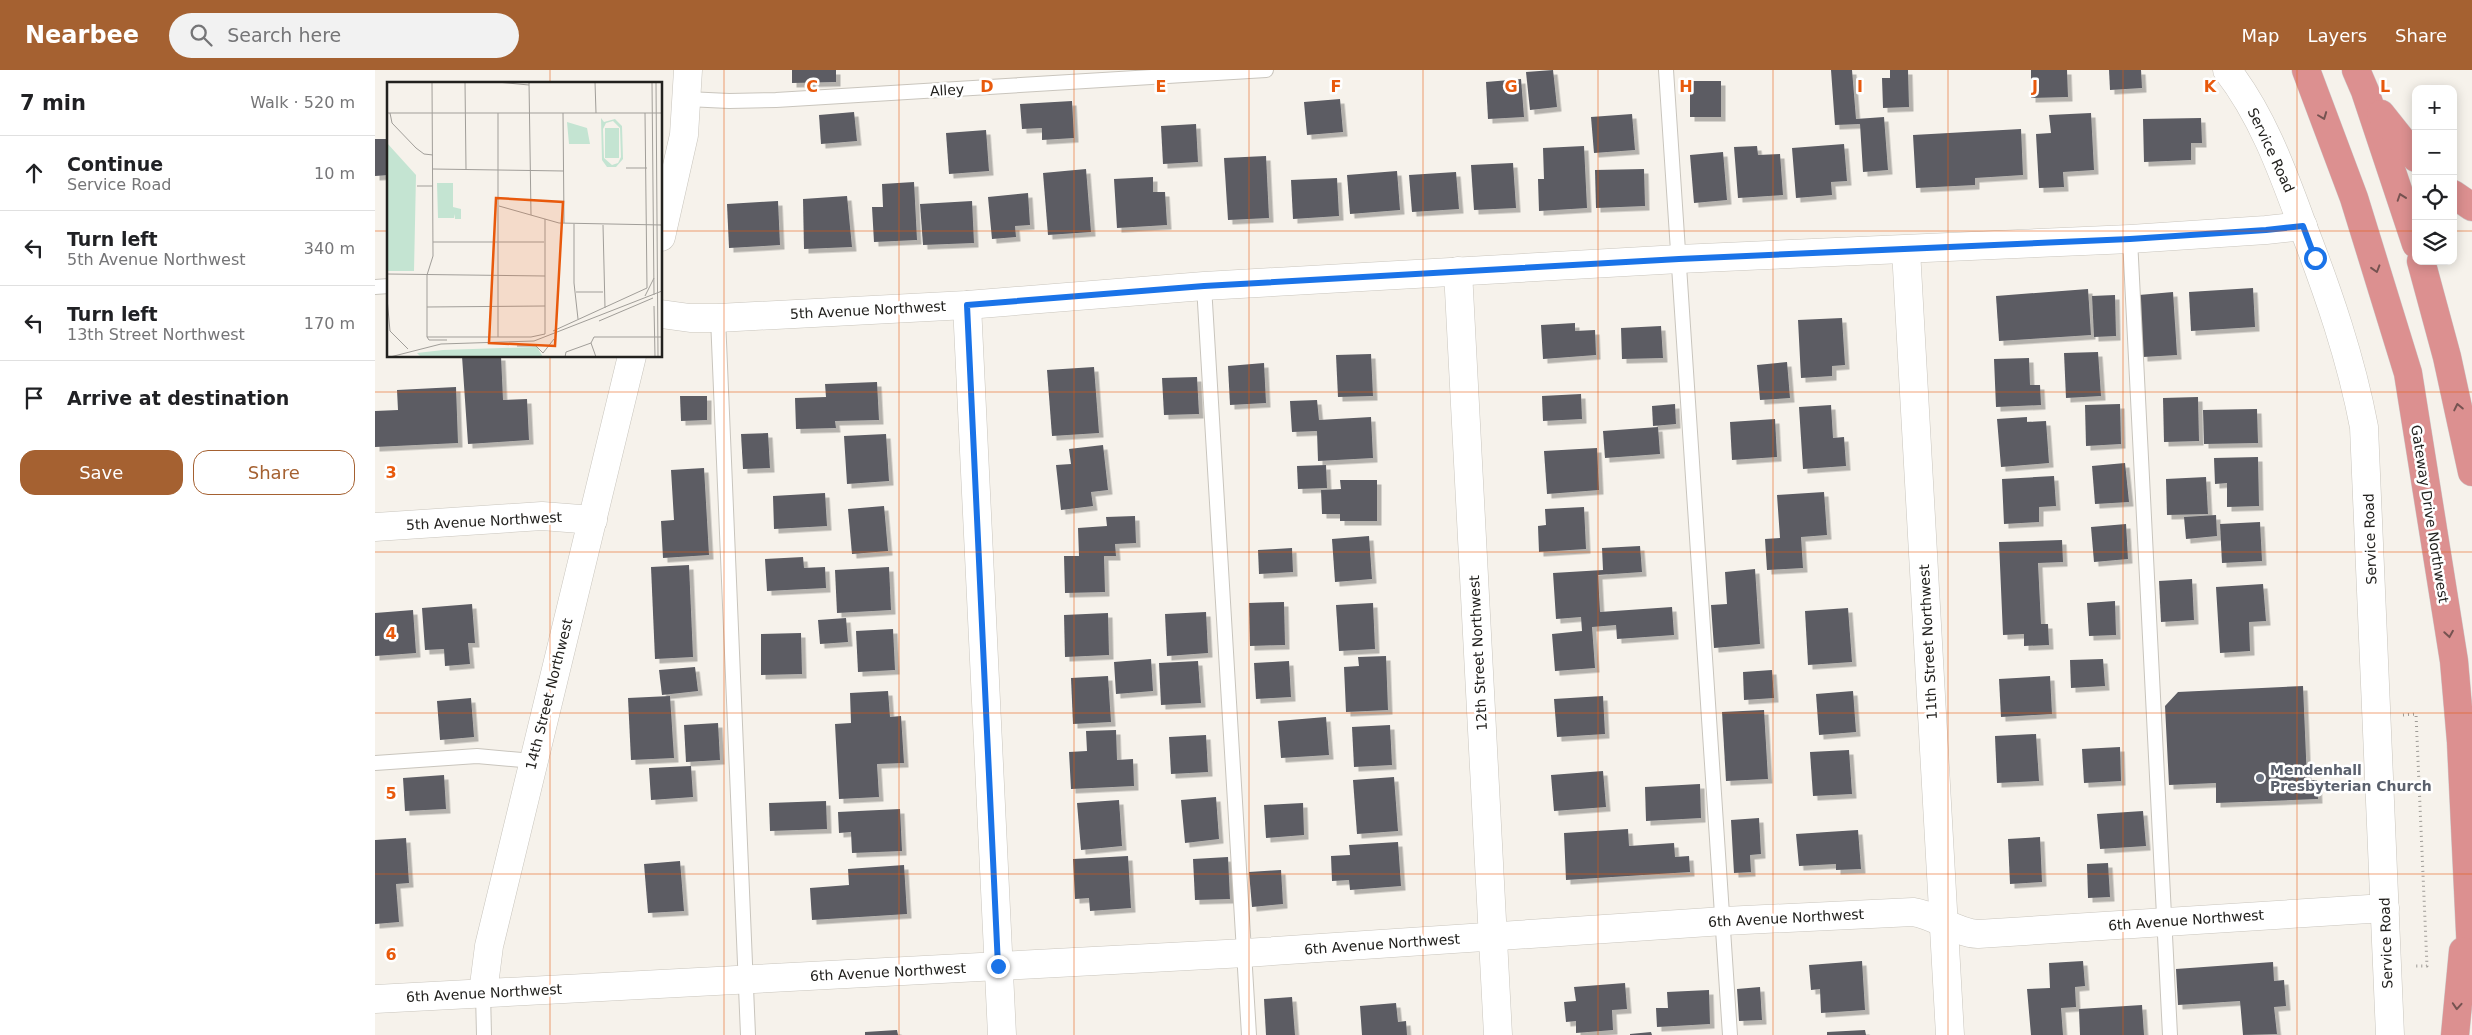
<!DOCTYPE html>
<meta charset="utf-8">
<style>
body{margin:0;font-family:"DejaVu Sans",sans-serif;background:#f2f2f2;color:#202124}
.controls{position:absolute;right:15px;top:15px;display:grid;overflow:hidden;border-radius:10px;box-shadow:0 2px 12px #0003}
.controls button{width:45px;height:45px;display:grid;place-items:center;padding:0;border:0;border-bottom:1px solid #e0e0e0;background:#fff;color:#202124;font:25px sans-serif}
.stop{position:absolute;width:15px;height:15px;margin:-11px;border:4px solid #1a73e8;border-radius:50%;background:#fff}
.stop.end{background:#1a73e8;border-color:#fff;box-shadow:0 1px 5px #0008}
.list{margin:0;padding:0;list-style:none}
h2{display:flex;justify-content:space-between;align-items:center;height:65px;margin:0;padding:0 20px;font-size:21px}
h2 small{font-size:16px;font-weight:400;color:#757577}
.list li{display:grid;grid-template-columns:32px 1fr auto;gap:15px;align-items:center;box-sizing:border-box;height:75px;padding:0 20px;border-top:1px solid #e0e0e0}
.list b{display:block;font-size:19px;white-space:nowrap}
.list p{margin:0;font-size:16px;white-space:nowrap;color:#757577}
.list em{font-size:16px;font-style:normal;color:#757577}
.actions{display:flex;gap:10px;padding:15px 20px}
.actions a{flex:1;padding:11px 0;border:1px solid #a56131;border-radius:15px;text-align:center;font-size:18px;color:#a56131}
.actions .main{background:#a56131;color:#fff}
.icon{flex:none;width:28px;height:28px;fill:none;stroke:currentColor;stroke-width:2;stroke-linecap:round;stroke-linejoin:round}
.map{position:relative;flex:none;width:2097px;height:965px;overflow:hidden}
header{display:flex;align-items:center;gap:30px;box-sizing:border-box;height:70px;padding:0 25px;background:#a56131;color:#fff}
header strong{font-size:24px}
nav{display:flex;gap:28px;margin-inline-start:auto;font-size:18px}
.search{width:350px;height:45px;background:#f2f2f2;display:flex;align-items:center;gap:12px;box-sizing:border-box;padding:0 18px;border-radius:28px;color:#757577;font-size:19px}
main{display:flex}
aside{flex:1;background:#fff}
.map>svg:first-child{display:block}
</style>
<header>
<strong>Nearbee</strong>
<div class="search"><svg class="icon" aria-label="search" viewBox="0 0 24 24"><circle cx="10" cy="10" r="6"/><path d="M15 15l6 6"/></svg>Search here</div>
<nav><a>Map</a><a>Layers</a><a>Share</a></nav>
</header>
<main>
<aside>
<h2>7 min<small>Walk · 520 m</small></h2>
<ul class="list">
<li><svg class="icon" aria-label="ahead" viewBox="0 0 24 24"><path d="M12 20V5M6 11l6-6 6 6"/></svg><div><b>Continue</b><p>Service Road</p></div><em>10 m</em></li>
<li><svg class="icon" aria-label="left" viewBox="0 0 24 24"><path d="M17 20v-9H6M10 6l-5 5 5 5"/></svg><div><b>Turn left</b><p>5th Avenue Northwest</p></div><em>340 m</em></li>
<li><svg class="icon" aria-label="left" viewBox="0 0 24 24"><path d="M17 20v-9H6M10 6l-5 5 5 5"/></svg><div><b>Turn left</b><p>13th Street Northwest</p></div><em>170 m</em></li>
<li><svg class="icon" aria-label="arrive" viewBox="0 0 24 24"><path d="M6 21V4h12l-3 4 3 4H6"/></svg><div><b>Arrive at destination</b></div></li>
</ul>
<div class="actions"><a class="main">Save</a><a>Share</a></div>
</aside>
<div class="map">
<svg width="2097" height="965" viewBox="0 0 2097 965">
<defs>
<filter id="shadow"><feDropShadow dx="4.5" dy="4.5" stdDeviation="0" flood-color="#0004"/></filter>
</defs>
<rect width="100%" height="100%" fill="#f6f2eb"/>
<!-- building -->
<g fill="#5b5c63" filter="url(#shadow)">
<polygon points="417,0 461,0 461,12 417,13"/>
<polygon points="1178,0 1182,37 1155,40 1151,2"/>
<polygon points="1456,0 1477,0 1481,49 1509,47 1513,100 1488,102 1485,54 1460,55"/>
<polygon points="1515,0 1533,0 1534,37 1508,38 1507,8 1515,8"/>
<polygon points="1656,0 1692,0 1693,27 1656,28"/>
<polygon points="1734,0 1766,0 1767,18 1735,20"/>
<polygon points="1146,9 1149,47 1113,49 1111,12"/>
<rect x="1315" y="11" width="31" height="36"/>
<polygon points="965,29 968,62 932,65 929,32"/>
<polygon points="697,31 699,68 667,70 667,58 647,59 645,34"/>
<polygon points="479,42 482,71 446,74 444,45"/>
<polygon points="1716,43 1719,100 1688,102 1689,117 1664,118 1661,64 1676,63 1674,45"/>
<polygon points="1257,44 1260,80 1219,83 1216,47"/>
<polygon points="1826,48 1827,73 1816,73 1816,90 1769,92 1768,49"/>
<polygon points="821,54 823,92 788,94 786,56"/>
<polygon points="1646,59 1648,105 1600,108 1600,115 1541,118 1538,65"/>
<polygon points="611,60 614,101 574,104 571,63"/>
<polygon points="0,69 14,69 14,105 0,106"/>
<polygon points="1469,74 1472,111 1456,112 1457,125 1421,128 1417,78"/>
<polygon points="1209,76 1212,138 1164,141 1163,109 1169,109 1168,78"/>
<polygon points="1382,76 1383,85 1405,84 1408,125 1363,128 1359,77"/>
<polygon points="1348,82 1352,130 1319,133 1315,85"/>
<polygon points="891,86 894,148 853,150 849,88"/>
<polygon points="1138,93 1141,138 1099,140 1096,95"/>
<polygon points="711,99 716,162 673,165 668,103"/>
<polygon points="1269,99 1270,136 1221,138 1220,100"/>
<polygon points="1022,101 1025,140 975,144 972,105"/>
<polygon points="1081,102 1084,139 1037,142 1034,105"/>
<polygon points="778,107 778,122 790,122 792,155 742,158 739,109"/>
<polygon points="962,108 964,146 918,149 916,110"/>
<polygon points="539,112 542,170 499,172 497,137 508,137 507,114"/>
<polygon points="653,123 655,155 640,156 641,167 617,169 613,127"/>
<polygon points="472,126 477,177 429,179 428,129"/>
<polygon points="403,131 405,175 354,178 352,134"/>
<polygon points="597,131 599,173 548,175 545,134"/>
<polygon points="1878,218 1880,257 1816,261 1814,222"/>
<polygon points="1713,219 1716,265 1624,271 1621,226"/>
<polygon points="1798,222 1802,285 1768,287 1764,225"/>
<polygon points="1740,225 1741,266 1719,267 1717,226"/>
<polygon points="1467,248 1470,295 1457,296 1457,306 1426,308 1423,250"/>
<polygon points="1200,253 1200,261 1220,260 1221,285 1168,289 1166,255"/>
<polygon points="1286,256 1288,288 1247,289 1246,258"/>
<polygon points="1723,282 1726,326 1691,328 1689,283"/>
<polygon points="996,284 998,326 963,327 961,285"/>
<polygon points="87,286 126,286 128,330 152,329 154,370 93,374"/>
<polygon points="1654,288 1655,315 1665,315 1666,335 1621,337 1619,289"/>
<polygon points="1412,292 1415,328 1385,330 1382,295"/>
<polygon points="889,293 891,333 855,335 853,296"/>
<polygon points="719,297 724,363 677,366 672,300"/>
<polygon points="822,307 824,344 789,345 787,308"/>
<polygon points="502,312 504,350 460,351 461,358 421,359 420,328 451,327 450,314"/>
<polygon points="81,317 83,373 0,377 0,341 23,340 22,320"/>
<polygon points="1206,324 1207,349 1168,351 1167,326"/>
<polygon points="305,326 332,326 332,350 306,351"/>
<polygon points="1823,327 1824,371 1789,372 1788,328"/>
<polygon points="942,330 944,350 996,347 998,388 943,391 942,361 917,362 915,331"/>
<polygon points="1300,334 1301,354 1278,356 1277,336"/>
<polygon points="1745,334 1746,374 1711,376 1710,335"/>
<polygon points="1456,335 1458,368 1469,367 1471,396 1428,399 1424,337"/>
<polygon points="1882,339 1883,373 1829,374 1828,340"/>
<polygon points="1652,347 1652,352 1671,351 1674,393 1626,397 1622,349"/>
<polygon points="1400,349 1402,387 1357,390 1355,352"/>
<polygon points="1283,357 1285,384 1230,388 1228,361"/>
<polygon points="393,363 395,398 368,399 366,364"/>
<polygon points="511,364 514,411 472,414 469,366"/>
<polygon points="728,375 733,420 716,422 718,436 686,440 681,395 696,394 694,379"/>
<polygon points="1222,378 1224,420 1172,424 1169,381"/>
<polygon points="1883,387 1884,436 1852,437 1852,413 1840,414 1839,388"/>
<polygon points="1750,393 1754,432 1720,434 1717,396"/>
<polygon points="951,395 952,418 923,419 922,396"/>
<polygon points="329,398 334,485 288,488 286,451 299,450 296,400"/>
<polygon points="1679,406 1681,436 1664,437 1664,452 1629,454 1627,409"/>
<polygon points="1831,407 1833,444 1792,445 1791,409"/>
<polygon points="965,410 1002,410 1002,451 965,451 965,444 947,444 946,420 966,419"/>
<polygon points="1449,422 1452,465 1426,467 1428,498 1392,500 1390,469 1405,468 1402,425"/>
<polygon points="450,423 452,456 399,459 398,426"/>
<polygon points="509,436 513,481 477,484 473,439"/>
<polygon points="1209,437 1211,479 1164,482 1163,456 1171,455 1170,439"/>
<polygon points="1841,445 1842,466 1811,469 1809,447"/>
<polygon points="760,446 761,473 740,474 741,486 729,486 730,522 690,523 689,486 704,486 703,458 732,456 731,447"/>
<polygon points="1885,452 1887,491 1847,493 1845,454"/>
<polygon points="1751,454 1753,489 1719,492 1716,457"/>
<polygon points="994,466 997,509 960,512 957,469"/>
<polygon points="1687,470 1688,492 1663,493 1666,554 1673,554 1674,575 1649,576 1649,564 1628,565 1624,472"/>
<polygon points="1265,476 1267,502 1223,505 1225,542 1297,537 1299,565 1242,569 1241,555 1217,557 1220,598 1180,601 1177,564 1207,561 1206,547 1181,549 1178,503 1228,500 1227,478"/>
<polygon points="917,478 918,502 884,504 883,480"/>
<polygon points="428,487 429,498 450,497 451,518 392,521 390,489"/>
<polygon points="314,495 318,587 280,589 276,497"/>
<polygon points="514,497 516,540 462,543 460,500"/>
<polygon points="1380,499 1385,574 1339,578 1336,535 1352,534 1350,502"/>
<polygon points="1817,509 1819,550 1786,552 1784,511"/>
<polygon points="1888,514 1891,551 1874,552 1875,581 1845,583 1841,517"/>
<polygon points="1740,531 1741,565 1714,566 1712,533"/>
<polygon points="909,532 910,575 875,576 874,533"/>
<polygon points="998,533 1000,579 964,581 961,535"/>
<polygon points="97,534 100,573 93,573 95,594 70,596 69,579 50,580 47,538"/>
<polygon points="1473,538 1477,592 1433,595 1430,541"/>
<polygon points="38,540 41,583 0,586 0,543"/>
<polygon points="831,542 833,583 792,586 790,544"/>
<polygon points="733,543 734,585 690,587 689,545"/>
<polygon points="471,548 473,572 445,574 443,550"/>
<polygon points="518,559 520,600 483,602 481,561"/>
<polygon points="426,563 427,604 386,605 386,564"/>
<polygon points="1011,586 1013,640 971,642 969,597 984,596 983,587"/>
<polygon points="776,589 778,621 741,624 739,592"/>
<polygon points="1728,589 1730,616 1696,618 1695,590"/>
<polygon points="823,591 826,633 786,635 784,593"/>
<polygon points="914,591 916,627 881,629 879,593"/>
<polygon points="320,597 323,621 287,625 284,600"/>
<polygon points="1397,600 1399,628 1369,630 1368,602"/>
<polygon points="733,606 736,652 698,654 696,608"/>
<polygon points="1675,606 1677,644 1626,647 1624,609"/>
<polygon points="1928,616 1932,710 1942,710 1943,729 1841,733 1841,713 1794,715 1790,636 1803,622"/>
<polygon points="513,621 515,647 526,646 529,693 502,694 504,727 464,729 460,654 476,653 475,623"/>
<polygon points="1478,621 1481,662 1444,665 1441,624"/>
<polygon points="295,626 299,688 256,690 253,628"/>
<polygon points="1228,626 1230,664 1182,667 1179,629"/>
<polygon points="96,628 99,667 65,670 62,631"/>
<polygon points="1389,640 1393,709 1351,711 1347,642"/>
<polygon points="951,647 954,685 906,688 903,651"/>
<polygon points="343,653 345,690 311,692 309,655"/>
<polygon points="1015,655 1017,695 979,697 977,657"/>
<polygon points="741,660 742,690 758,689 759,716 696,719 694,682 712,681 711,661"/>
<polygon points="1661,664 1664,711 1622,713 1620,666"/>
<polygon points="831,665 833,702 796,704 794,667"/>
<polygon points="1745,677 1746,711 1709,713 1707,679"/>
<polygon points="1474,680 1477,724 1438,726 1435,682"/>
<polygon points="316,696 318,727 276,730 274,698"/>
<polygon points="1228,701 1231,737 1179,741 1176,705"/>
<polygon points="69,705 71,739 30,741 28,708"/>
<polygon points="1019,707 1023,761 982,764 978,710"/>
<polygon points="1325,714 1326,748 1271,751 1270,717"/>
<polygon points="841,727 844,769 810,773 806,730"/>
<polygon points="744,730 747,776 706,780 702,733"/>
<polygon points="451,731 452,759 395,761 394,733"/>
<polygon points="928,733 929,765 891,768 889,735"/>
<polygon points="525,739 527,781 477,783 476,762 464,763 463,742"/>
<polygon points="1768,741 1771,776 1725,779 1722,744"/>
<polygon points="1384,748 1386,784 1375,785 1376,802 1359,803 1356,750"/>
<polygon points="1253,759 1254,776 1299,773 1300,787 1314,786 1315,802 1191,810 1189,763"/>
<polygon points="1483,760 1486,799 1461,800 1461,794 1424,796 1421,764"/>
<polygon points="1665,767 1667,812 1635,814 1633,769"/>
<polygon points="31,768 34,813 21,814 24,852 0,854 0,770"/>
<polygon points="1023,772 1026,816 975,820 974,810 957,811 956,786 975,785 974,775"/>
<polygon points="753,786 756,838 715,841 714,828 700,829 698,789"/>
<polygon points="853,787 855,829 820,830 818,789"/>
<polygon points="305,791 309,841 273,843 269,794"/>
<polygon points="1733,793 1735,827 1713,828 1712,794"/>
<polygon points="529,795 532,844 437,850 435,818 474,815 473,799"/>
<polygon points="906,800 908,834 877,837 874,802"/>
<polygon points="1487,891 1490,940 1446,943 1445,919 1436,920 1434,895"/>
<polygon points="1708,891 1710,916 1700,917 1701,937 1686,938 1688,965 1656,965 1652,919 1675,918 1674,893"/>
<polygon points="1898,892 1899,911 1909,910 1911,936 1899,937 1902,964 1868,965 1865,931 1803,935 1801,899"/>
<polygon points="1250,913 1252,939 1237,940 1238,960 1201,963 1201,951 1191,952 1189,932 1201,931 1199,917"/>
<polygon points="1385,917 1387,950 1364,951 1362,919"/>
<polygon points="1334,920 1335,954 1282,957 1281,938 1293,938 1292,922"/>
<polygon points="917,927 920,965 891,965 889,929"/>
<polygon points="1021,933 1023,952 1031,951 1032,965 987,965 985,936"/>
<polygon points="1767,935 1769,965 1705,965 1704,939"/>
<polygon points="522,960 523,965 490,965 490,962"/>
<polygon points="1490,960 1491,965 1452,965 1452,962"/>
<polygon points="1276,962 1277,965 1255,965 1255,964"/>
</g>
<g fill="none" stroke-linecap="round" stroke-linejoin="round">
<defs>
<g id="service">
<polyline points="1291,0 1355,965"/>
<polyline points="312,29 354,31 401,30 891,0"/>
<polyline points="1755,169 1795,965"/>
<polyline points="829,216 874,965"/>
<polyline points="0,217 14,216"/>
<polyline points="343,248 373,965"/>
<polyline points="0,693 102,686 158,691"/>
<polyline points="108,923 109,965"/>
</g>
<g id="minor">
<path d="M1852,0C1888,46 1908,103 1928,157C1953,222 1976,288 1989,357L2015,965"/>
<polyline points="286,167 309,65 313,0"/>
<polyline points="1531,180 1575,965"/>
<polyline points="1083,201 1123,965"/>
<polyline points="592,235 627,965"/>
<polyline points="286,244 315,248 343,248 592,235 829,216 1304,189 1755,169 1891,160 1928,156"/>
<polyline points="0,457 167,446 218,450"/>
<polyline points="108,923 114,876 257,286"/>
<path d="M0,929L870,883L1349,851L1538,842C1561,845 1580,863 1603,864L2010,838"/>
</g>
<g id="trunk">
<polyline points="1931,0 1979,128 2033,303 2079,591 2086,672 2097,904"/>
<polyline points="1981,0 1990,21 2041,174"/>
<polyline points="2006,44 2041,88"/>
<polyline points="2078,124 2097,137"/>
<polyline points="2046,191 2072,287 2097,402"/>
<polyline points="2080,965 2088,881"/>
</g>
</defs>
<!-- service casing -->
<use href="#service" stroke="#c9c5bd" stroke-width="16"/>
<!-- minor casing -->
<use href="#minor" stroke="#c9c5bd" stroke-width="29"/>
<!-- trunk casing -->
<use href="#trunk" stroke="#cecece" stroke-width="29"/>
<!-- path -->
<polyline stroke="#9e9b96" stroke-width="3" stroke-dasharray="1 4" stroke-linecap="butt" points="2028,645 2041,644 2052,896 2040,896"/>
<!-- service -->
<use href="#service" stroke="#fff" stroke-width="14"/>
<!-- minor -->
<use href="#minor" stroke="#fff" stroke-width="28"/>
<!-- trunk -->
<use href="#trunk" stroke="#dc9090" stroke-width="28"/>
</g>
<!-- one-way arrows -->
<defs><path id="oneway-chevron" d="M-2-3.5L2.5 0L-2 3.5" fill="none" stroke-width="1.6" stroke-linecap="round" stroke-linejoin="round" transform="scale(1.25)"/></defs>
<g stroke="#765351">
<use href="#oneway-chevron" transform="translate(1948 46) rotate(69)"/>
<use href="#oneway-chevron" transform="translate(2026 127) rotate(-109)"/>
<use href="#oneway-chevron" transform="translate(2001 199) rotate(73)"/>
<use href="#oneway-chevron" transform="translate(2083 337) rotate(-102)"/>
<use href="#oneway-chevron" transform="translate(2074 564) rotate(81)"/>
<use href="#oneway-chevron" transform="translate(2082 936) rotate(94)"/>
</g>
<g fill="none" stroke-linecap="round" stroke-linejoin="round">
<!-- route -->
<polyline stroke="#1a73e8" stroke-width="6" points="623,896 592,235 829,216 1304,189 1755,169 1891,160 1928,156 1940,188"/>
</g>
<!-- grid -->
<path fill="none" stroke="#e8590c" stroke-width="1" stroke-opacity="0.55" d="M175,0V14M349,0V965M524,0V965M699,0V965M874,0V965M1048,0V965M1223,0V965M1398,0V965M1573,0V965M1748,0V965M1922,0V965M0,161H14M286,161H2041M2078,161H2097M175,286V965M0,322H2097M0,482H2097M0,643H2097M0,804H2097"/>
<!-- markers -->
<circle fill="#6b7280" stroke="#fff" stroke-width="2" cx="1885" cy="708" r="5"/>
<g text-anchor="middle" stroke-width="5" stroke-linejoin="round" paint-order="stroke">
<!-- street labels -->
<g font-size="14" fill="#22211e" stroke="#fff">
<text transform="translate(572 20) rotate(-3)" y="5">Alley</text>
<text transform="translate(1896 80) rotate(65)" y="5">Service Road</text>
<text transform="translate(493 240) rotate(-3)" y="5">5th Avenue Northwest</text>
<text transform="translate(2055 444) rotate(81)" y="5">Gateway Drive Northwest</text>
<text transform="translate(109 451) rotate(-3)" y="5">5th Avenue Northwest</text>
<text transform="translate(1995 469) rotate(-92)" y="5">Service Road</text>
<text transform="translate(1553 572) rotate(-93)" y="5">11th Street Northwest</text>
<text transform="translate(1103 583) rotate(-93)" y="5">12th Street Northwest</text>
<text transform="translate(174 624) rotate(-76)" y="5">14th Street Northwest</text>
<text transform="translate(1411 848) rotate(-3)" y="5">6th Avenue Northwest</text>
<text transform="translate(1811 850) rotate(-4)" y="5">6th Avenue Northwest</text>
<text transform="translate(2011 873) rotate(-92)" y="5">Service Road</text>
<text transform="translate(1007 874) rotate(-4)" y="5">6th Avenue Northwest</text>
<text transform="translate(513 902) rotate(-3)" y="5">6th Avenue Northwest</text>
<text transform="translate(109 923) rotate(-3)" y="5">6th Avenue Northwest</text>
</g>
<!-- worship labels -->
<g font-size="14" font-weight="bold" fill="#5b616d" stroke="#fff" text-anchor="start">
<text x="1895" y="705">Mendenhall<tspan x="1895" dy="16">Presbyterian Church</tspan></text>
</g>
</g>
<!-- overview -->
<g transform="translate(12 12)">
<rect width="275" height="275" fill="#f6f2eb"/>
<path d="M214,36L217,40L228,37L235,44L236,77L229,85H220L215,78ZM226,39L233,46L234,75L231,81L225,83L217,76L216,47L219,41ZM180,40L200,46L203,62H182ZM218,46H232V76H218ZM0,61L29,93L27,189H0ZM50,101H66V125L74,127V137H68V132L67,136H51ZM150,265L156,275H34L30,271L56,268Z" fill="#c4e4d2" fill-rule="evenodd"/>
<path fill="none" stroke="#a19e99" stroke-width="1" d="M45,0L46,174L40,193V255H144L158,252M78,0L79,87M110,0L142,3M142,0L144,133M208,0L209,31M265,0L267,213M269,0L271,275M0,31H275M3,31L5,41L29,66L37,72L46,73M176,31L177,141M239,86H260M46,87L177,89M30,104H46M112,124L172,141L275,143M187,142V201L191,237M216,143L218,226M46,160H157M0,192L158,194M189,210H216M258,214L267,196M0,216L3,249L21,267M267,224L268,275M40,225L158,224M212,239L266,216M166,249L260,206L258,31M158,252V137M40,255L42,258H60M111,255V31M130,264H149L156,271L167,257M3,275L54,262L147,259L275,209M178,275L179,270L204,261M209,275L204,261L207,255H275"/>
<path fill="#e8590c" fill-opacity="0.15" stroke="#e8590c" stroke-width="2.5" d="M109,116L176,120L168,264L102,261Z"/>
<rect width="275" height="275" fill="none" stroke="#22211e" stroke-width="2.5"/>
</g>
<g font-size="16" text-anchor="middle" font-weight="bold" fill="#e8590c" stroke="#fff" stroke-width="5" stroke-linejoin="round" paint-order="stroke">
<text x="437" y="22">C</text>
<text x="612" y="22">D</text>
<text x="786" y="22">E</text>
<text x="961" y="22">F</text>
<text x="1136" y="22">G</text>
<text x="1311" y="22">H</text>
<text x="1485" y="22">I</text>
<text x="1660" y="22">J</text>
<text x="1835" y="22">K</text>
<text x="2010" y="22">L</text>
<text x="16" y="408">3</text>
<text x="16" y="569">4</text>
<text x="16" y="729">5</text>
<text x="16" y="890">6</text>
</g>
</svg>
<div class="controls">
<button>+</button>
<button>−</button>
<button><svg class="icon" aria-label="locate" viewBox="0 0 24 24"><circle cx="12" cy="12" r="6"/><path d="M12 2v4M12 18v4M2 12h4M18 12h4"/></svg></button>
<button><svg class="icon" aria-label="layers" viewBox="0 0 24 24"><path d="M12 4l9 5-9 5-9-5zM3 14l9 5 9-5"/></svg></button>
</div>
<div class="stop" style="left:1940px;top:188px"></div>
<div class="stop end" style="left:623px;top:896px"></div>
</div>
</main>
